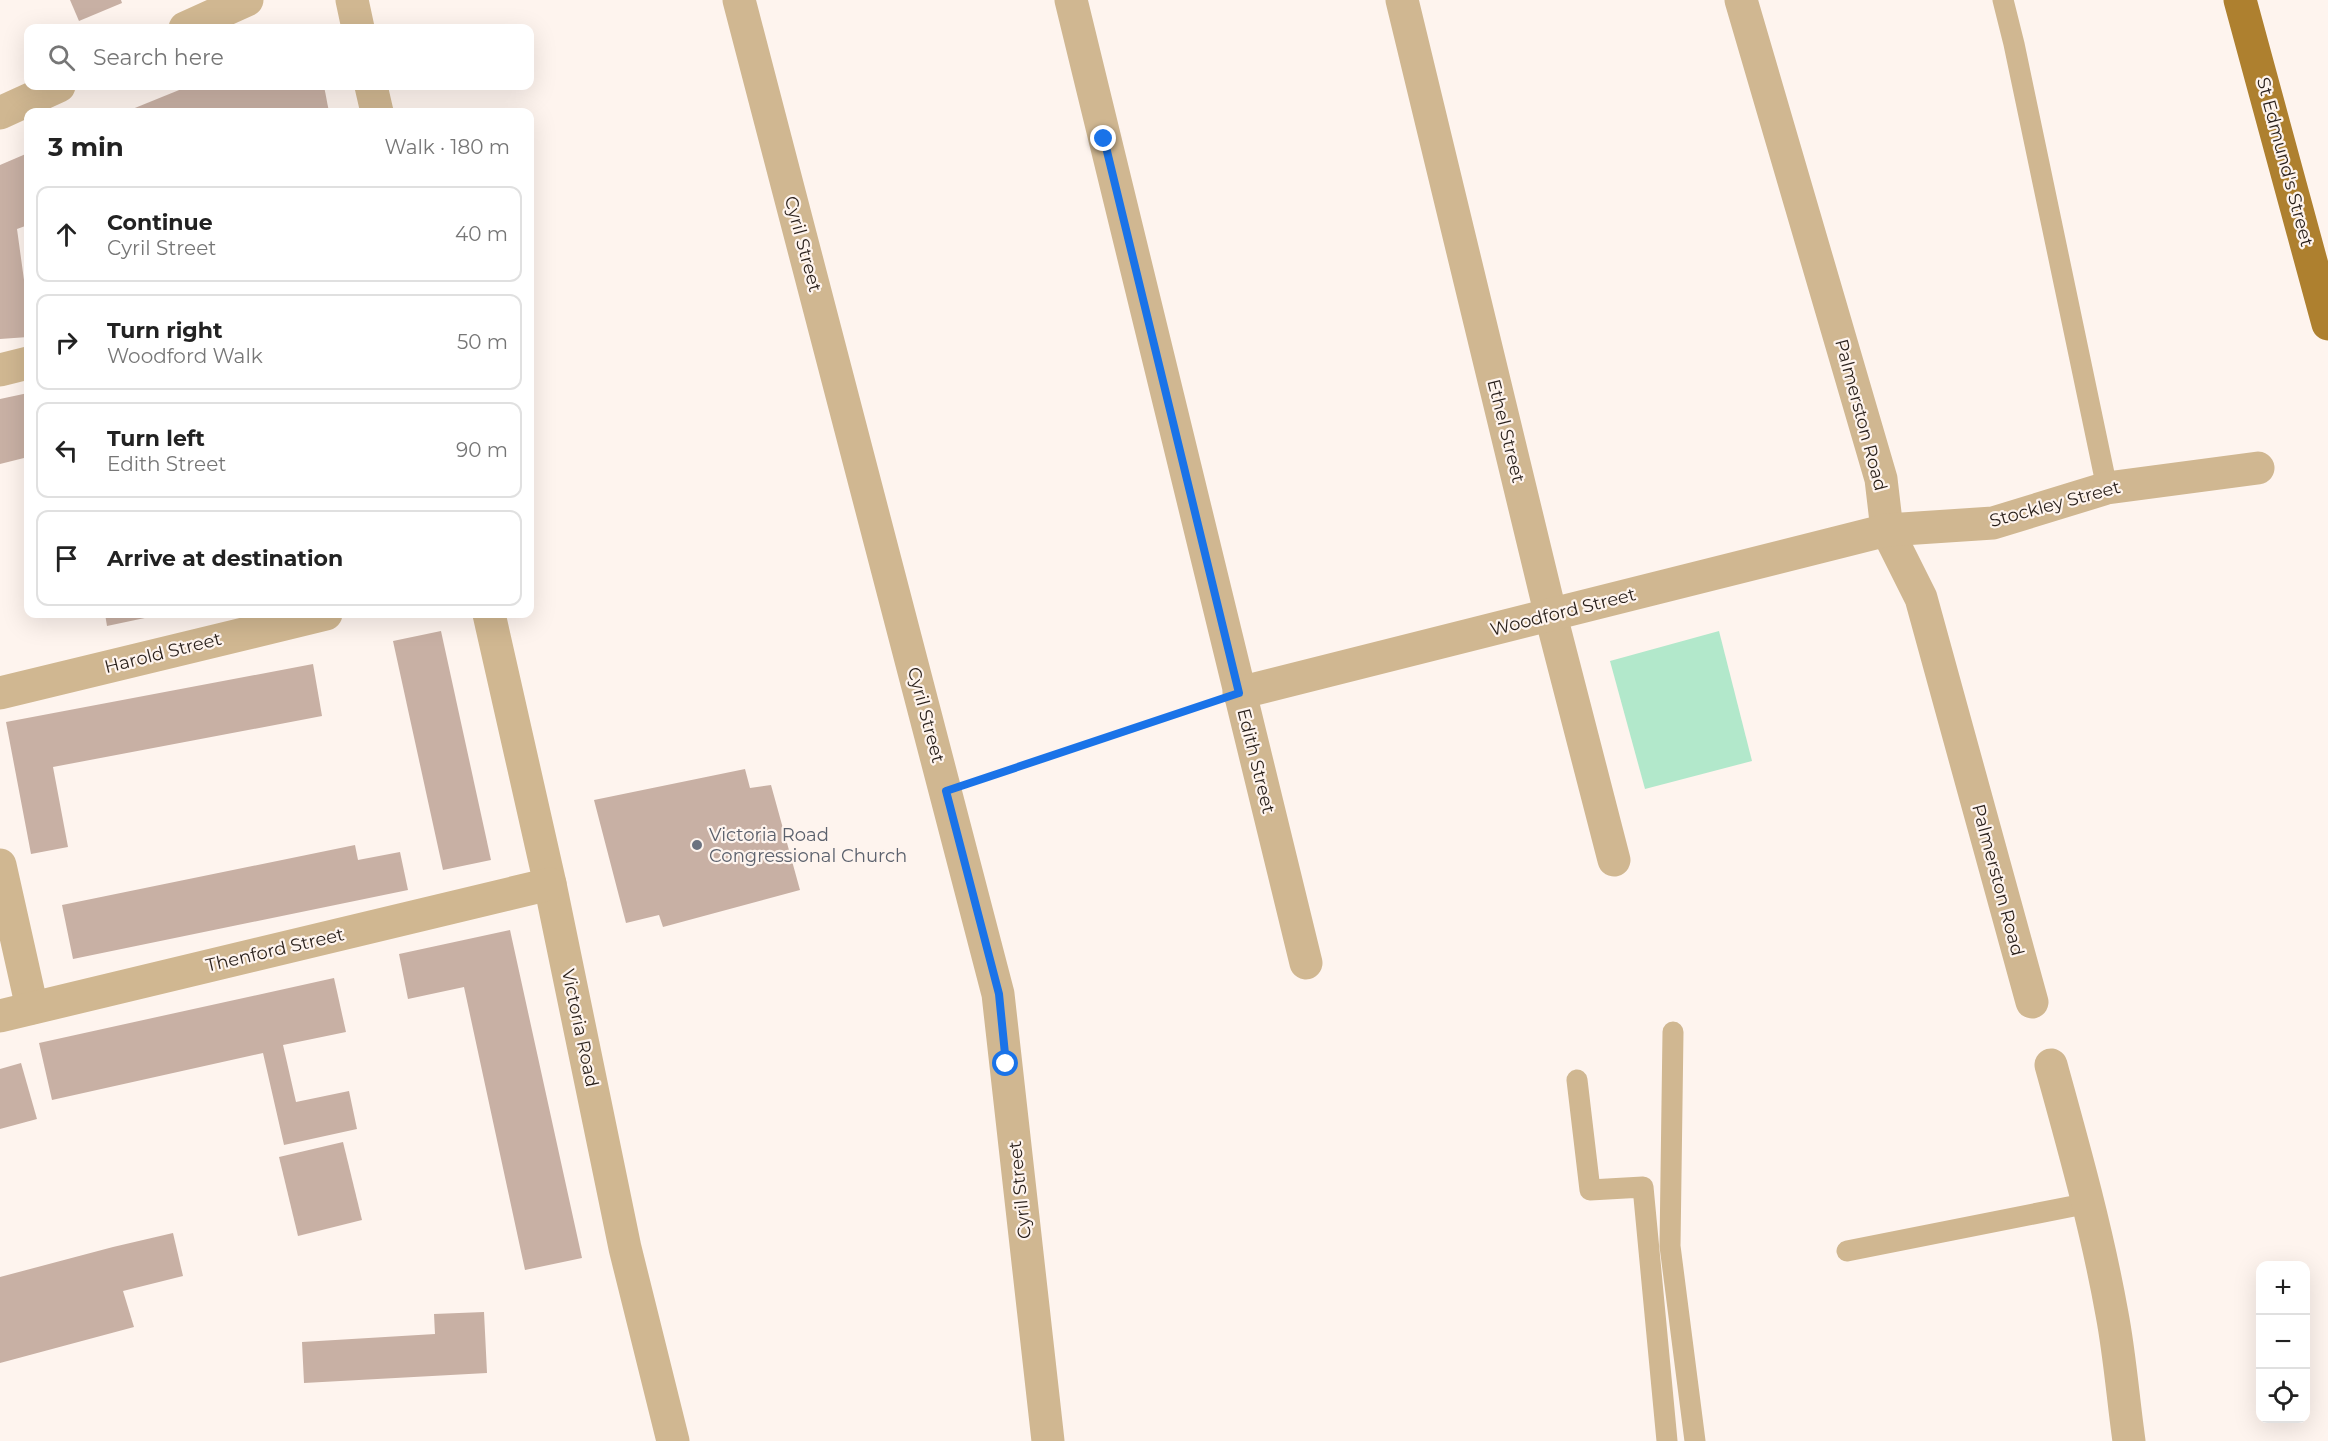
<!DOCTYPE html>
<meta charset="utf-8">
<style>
body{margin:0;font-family:Montserrat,sans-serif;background:#f2f2f2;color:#222}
.controls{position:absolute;right:18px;bottom:18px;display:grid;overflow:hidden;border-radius:12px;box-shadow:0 6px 24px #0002}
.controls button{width:54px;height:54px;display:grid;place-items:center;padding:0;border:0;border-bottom:2px solid #e0e0e0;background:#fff;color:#222;font:30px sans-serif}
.stop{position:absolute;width:18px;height:18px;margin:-14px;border:4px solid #1a73e8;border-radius:50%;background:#fff}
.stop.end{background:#1a73e8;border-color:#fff;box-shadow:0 2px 6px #0008}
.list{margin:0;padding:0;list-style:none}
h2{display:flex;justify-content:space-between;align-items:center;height:78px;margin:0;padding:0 24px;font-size:26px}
h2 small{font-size:20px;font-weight:400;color:#767676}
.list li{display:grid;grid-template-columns:39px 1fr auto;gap:18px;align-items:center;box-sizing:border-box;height:96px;margin:0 12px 12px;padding:0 12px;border:2px solid #e0e0e0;border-radius:12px}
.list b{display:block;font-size:22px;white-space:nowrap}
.list p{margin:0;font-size:20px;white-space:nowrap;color:#767676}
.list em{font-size:20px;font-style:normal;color:#767676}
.icon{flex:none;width:33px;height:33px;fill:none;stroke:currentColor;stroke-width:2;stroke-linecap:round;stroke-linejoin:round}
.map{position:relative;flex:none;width:2328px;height:1441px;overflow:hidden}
.search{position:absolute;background:#fff;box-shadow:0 6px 24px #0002;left:24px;top:24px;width:510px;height:66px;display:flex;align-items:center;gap:15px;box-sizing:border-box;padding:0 21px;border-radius:12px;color:#767676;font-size:22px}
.panel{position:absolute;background:#fff;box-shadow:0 6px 24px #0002;left:24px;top:108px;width:510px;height:510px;border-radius:12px}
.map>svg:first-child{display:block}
</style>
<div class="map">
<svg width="2328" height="1441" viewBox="0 0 2328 1441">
<rect width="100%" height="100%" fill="#fef4ee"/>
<!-- green -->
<polygon fill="#b2e8cb" points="1719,631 1752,761 1645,789 1610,661"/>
<!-- building -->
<g fill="#c8b0a4">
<polygon points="70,0 121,0 122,3 79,21"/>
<polygon points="189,86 324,86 329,112 125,112"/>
<polygon points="28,153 28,225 17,229 28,309 28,337 0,339 0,165"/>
<polygon points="28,393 28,457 0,464 0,399"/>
<polygon points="105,614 159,614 159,615 107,626"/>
<polygon points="441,631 491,860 443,870 393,641"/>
<polygon points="313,664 322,716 53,767 68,847 31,854 6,722"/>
<polygon points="745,769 750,788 771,785 800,890 663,927 659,915 626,923 594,800"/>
<polygon points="355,845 358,860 400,852 408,890 73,959 62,905"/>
<polygon points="510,930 582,1258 525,1270 464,987 408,999 399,954"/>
<polygon points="334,978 346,1032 283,1045 296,1102 349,1091 357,1129 284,1145 263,1053 52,1100 39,1043"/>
<polygon points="21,1063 37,1119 0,1129 0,1069"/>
<polygon points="343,1142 362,1220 298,1236 279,1157"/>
<polygon points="173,1233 183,1276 123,1291 134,1327 0,1363 0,1277 113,1247"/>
<polygon points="484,1312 487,1373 304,1383 302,1342 435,1334 434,1314"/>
</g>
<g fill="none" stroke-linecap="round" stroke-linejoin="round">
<!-- path -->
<polyline stroke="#8d837e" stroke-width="4" stroke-dasharray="3 4.5" stroke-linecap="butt" points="980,780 1204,705"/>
<!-- service -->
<g stroke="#d0b791" stroke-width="21">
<polyline points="2003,0 2014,44 2107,488"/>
<polyline points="1673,1032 1670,1246 1695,1441"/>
<polyline points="1577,1080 1590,1190 1643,1187 1667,1441"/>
<polyline points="1847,1251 2089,1203"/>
</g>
<!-- minor -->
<g stroke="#d0b791" stroke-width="33">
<polyline points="352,0 358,28"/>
<polyline points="739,0 998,994 1048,1441"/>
<polyline points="1071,0 1306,963"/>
<polyline points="1402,0 1551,616 1614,860"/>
<polyline points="1741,0 1881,479 1887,530 1921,598 2032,1002"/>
<polyline points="185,28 247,0"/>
<polyline points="371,86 377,112"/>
<polyline points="0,113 59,86"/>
<polyline points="0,370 28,363"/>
<polyline points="489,614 550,884 625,1248 673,1441"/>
<polyline points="0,693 326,614"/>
<polyline points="1239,693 1887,530 1993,523 2107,488 2258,468"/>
<polyline points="0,865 32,1008"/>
<polyline points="0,1016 550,884"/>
<path d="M2051,1065C2074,1148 2097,1230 2112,1314C2120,1356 2123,1399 2129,1441"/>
</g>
<!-- primary -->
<polyline stroke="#ae802f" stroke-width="33" points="2240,0 2328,324"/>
</g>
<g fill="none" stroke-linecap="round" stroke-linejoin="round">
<!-- route -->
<polyline stroke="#1a73e8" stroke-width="8" points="1006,1064 999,994 946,791 1239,693 1104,139"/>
</g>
<!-- markers -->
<circle fill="#6b7280" stroke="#fef4ee" stroke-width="2" cx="697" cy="845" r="6"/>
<g text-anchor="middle" stroke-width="4.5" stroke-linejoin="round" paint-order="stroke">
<!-- street labels -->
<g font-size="18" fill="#281f1a" stroke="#fef4ee">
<text transform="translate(2285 162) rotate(75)" y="6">St Edmund's Street</text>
<text transform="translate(803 244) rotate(75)" y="6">Cyril Street</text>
<text transform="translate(1861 415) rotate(75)" y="6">Palmerston Road</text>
<text transform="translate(1506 431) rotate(76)" y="6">Ethel Street</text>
<text transform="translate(2055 504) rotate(-15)" y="6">Stockley Street</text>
<text transform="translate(1563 612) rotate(-14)" y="6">Woodford Street</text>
<text transform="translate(163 653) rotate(-14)" y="6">Harold Street</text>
<text transform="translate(926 715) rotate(75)" y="6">Cyril Street</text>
<text transform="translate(1256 761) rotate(76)" y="6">Edith Street</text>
<text transform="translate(1998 880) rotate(75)" y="6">Palmerston Road</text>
<text transform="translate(275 950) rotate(-13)" y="6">Thenford Street</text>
<text transform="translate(580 1028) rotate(78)" y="6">Victoria Road</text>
<text transform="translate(1020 1190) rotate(-96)" y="6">Cyril Street</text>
</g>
<!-- worship labels -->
<g font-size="18" fill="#5b616d" stroke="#fef4ee" text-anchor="start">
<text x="709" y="841">Victoria Road<tspan x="709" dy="21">Congressional Church</tspan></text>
</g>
</g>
</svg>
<div class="controls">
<button>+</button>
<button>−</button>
<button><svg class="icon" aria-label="locate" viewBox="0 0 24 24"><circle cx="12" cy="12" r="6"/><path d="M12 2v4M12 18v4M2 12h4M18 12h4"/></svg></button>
</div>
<div class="stop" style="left:1006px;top:1064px"></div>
<div class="stop end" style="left:1104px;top:139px"></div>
<div class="search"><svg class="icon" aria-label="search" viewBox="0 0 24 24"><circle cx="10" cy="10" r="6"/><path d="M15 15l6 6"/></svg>Search here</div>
<section class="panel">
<h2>3 min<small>Walk · 180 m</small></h2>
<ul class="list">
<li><svg class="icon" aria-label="ahead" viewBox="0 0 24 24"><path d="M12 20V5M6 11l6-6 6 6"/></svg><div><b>Continue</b><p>Cyril Street</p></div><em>40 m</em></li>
<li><svg class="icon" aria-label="right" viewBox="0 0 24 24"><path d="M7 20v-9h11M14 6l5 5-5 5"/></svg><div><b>Turn right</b><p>Woodford Walk</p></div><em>50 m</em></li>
<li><svg class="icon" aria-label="left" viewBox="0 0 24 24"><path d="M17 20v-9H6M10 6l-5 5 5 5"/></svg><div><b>Turn left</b><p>Edith Street</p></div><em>90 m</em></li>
<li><svg class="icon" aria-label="arrive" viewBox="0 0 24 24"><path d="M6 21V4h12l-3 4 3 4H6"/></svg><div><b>Arrive at destination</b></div></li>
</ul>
</section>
</div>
